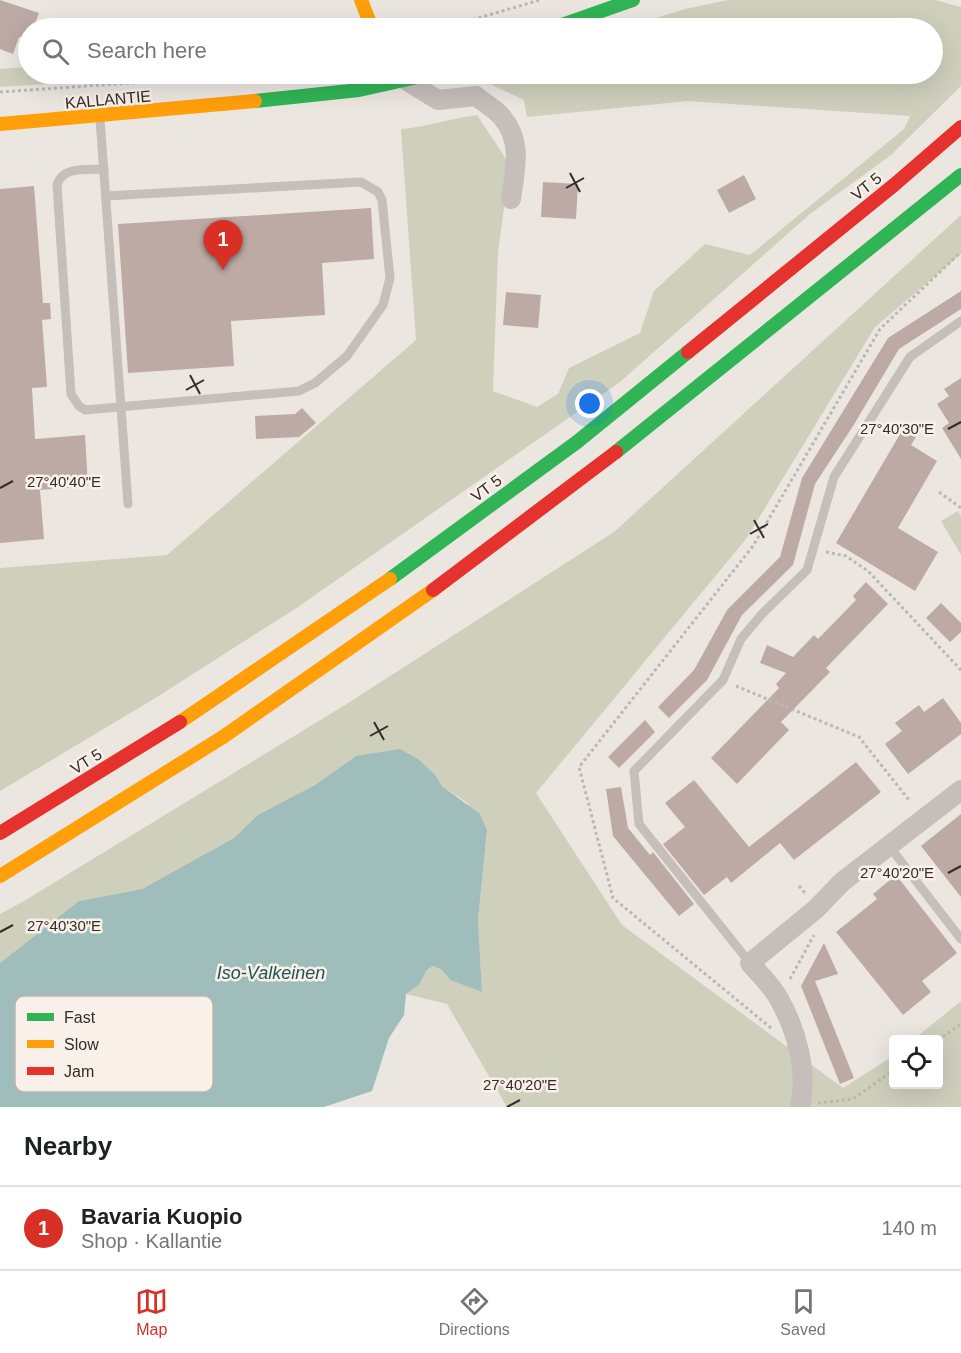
<!DOCTYPE html>
<meta charset="utf-8">
<style>
body{margin:0;font-family:Helvetica,sans-serif;background:#f2f2f2;color:#202124}
.controls{position:absolute;right:18px;bottom:18px;display:grid;overflow:hidden;border-radius:6px;box-shadow:0 6px 24px #0002}
.controls button{width:54px;height:54px;display:grid;place-items:center;padding:0;border:0;border-bottom:2px solid #e0e0e0;background:#fff;color:#202124;font:30px sans-serif}
.you{position:absolute;left:590px;top:404px;width:21px;height:21px;margin:-15px;border:4px solid #fff;border-radius:50%;background:#1a73e8;box-shadow:0 0 0 9px #1a73e833}
.badge{display:grid;place-items:center;width:39px;height:39px;border-radius:50%;background:#d93025;color:#fff;font-size:20px;font-weight:700}
.pin{position:absolute;translate:-50% -50px;filter:drop-shadow(0 2px 3px #0008)}
.pin::after{content:'';position:absolute;top:32px;width:21px;height:18px;background:inherit;clip-path:polygon(0 0,100% 0,50% 100%)}
.list{margin:0;padding:0;list-style:none}
h2{display:flex;justify-content:space-between;align-items:center;height:78px;margin:0;padding:0 24px;font-size:26px}
h2 small{font-size:20px;font-weight:400;color:#757577}
.list li{display:grid;grid-template-columns:39px 1fr auto;gap:18px;align-items:center;box-sizing:border-box;height:84px;padding:0 24px;border-top:2px solid #e0e0e0}
.list b{display:block;font-size:22px;white-space:nowrap}
.list p{margin:0;font-size:20px;white-space:nowrap;color:#757577}
.list em{font-size:20px;font-style:normal;color:#757577}
.icon{flex:none;width:33px;height:33px;fill:none;stroke:currentColor;stroke-width:2;stroke-linecap:round;stroke-linejoin:round}
.map{position:relative;flex:none;width:961px;height:1107px;overflow:hidden}
.search{position:absolute;background:#fff;box-shadow:0 6px 24px #0002;left:18px;right:18px;top:18px;height:66px;display:flex;align-items:center;gap:15px;box-sizing:border-box;padding:0 21px;border-radius:33px;color:#757577;font-size:22px}
.sheet{height:162px;background:#fff}
nav{display:flex;justify-content:space-around;align-items:center;box-sizing:border-box;height:84px;border-top:2px solid #e0e0e0;background:#fff;font-size:16px;color:#757577}
nav a{display:grid;justify-items:center;gap:3px}
nav .on{color:#d93025}
.map>svg:first-child{display:block}
</style>
<div class="map">
<svg width="961" height="1107" viewBox="0 0 961 1107">
<rect width="100%" height="100%" fill="#ece6e1"/>
<!-- green -->
<g fill="#ced0bc">
<path d="M728,0H935L961,7V86L891,155L810,214L620,382L298,607L157,697L0,791V568L167,555L416,340L401,129C427,127 451,118 477,115L510,165L498,252L493,391L537,407L558,394L569,368L640,333L654,291L705,244L750,255L904,129L910,116L688,101L527,117L524,100L492,85V74H932V28H624L685,9Z"/>
<polygon points="28,67 28,74 205,74 0,87 0,69"/>
<polygon points="961,215 961,254 875,327 746,539 536,793 622,925 843,1088 893,1056 894,1084 938,1084 938,1040 914,1039 961,1001 961,1107 507,1107 447,1004 406,994 419,985 427,970 433,966 442,970 450,980 482,992 478,920 487,832 466,802 442,786 436,776 356,756 315,785 259,815 234,838 142,889 79,901 0,963 0,914 24,901 345,705 614,532"/>
<polygon points="958,511 961,516 961,555 941,521"/>
</g>
<!-- water -->
<polygon fill="#9fbdba" points="400,749 418,759 436,776 442,786 480,814 487,831 478,920 482,992 450,980 442,970 433,966 427,970 419,985 406,994 404,1015 389,1038 372,1091 324,1107 0,1107 0,963 79,901 142,889 234,838 258,815 315,785 356,756"/>
<!-- building -->
<g fill="#beaaa4">
<polygon points="0,0 39,13 33,28 28,28 28,40 19,37 13,54 0,49"/>
<polygon points="744,175 756,199 729,213 717,190"/>
<polygon points="543,182 578,184 576,219 541,217"/>
<polygon points="34,186 43,303 50,303 51,319 42,320 47,387 32,388 35,439 85,435 88,486 40,490 44,539 0,543 0,189"/>
<polygon points="371,208 374,259 322,263 325,315 231,321 234,366 128,373 118,224"/>
<polygon points="961,291 961,309 899,349 853,426 815,484 793,565 742,615 707,680 669,718 658,707 694,670 727,610 780,557 802,478 888,338"/>
<polygon points="506,292 541,295 538,328 503,325"/>
<polygon points="961,378 961,459 942,428 949,423 937,404 949,396 944,389"/>
<polygon points="302,408 316,423 299,437 256,439 255,416 295,414"/>
<polygon points="903,429 916,437 911,445 937,461 898,528 938,552 915,591 836,543"/>
<polygon points="866,582 888,604 826,668 830,672 781,722 789,730 737,784 711,758 779,688 776,684 786,673 760,663 767,645 793,657 814,635 818,639 856,600 853,596"/>
<polygon points="941,603 961,623 961,632 950,642 926,618"/>
<polygon points="943,698 961,723 961,734 908,774 885,744 902,731 895,723 919,705 924,712"/>
<polygon points="645,720 655,732 619,768 608,757"/>
<polygon points="856,762 881,792 794,860 780,843 731,883 727,877 704,895 663,844 685,827 665,803 694,780 749,847"/>
<polygon points="621,787 628,828 650,855 653,852 694,904 679,916 613,836 606,789"/>
<polygon points="961,814 961,897 921,846"/>
<polygon points="896,875 957,953 922,981 931,992 903,1015 836,932 877,899 873,894"/>
<polygon points="824,943 838,974 815,981 854,1078 840,1084 801,986"/>
</g>
<g fill="none" stroke-linecap="round" stroke-linejoin="round">
<!-- path -->
<g stroke="#bdb7b3" stroke-width="3" stroke-dasharray="3 3" stroke-linecap="butt">
<polyline points="444,28 540,0"/>
<polyline points="0,92 262,74"/>
<polyline points="939,492 961,508"/>
<polyline points="826,552 846,556 868,571 961,670"/>
<polyline points="736,686 859,737 909,800"/>
<polyline points="799,886 805,893"/>
<polyline points="790,979 814,935"/>
<polyline points="771,1028 613,898 579,767 753,546 880,329 961,252"/>
<polyline points="938,1040 961,1024"/>
<polyline points="818,1103 853,1099 894,1070"/>
</g>
<!-- lane -->
<g stroke="#c5beba" stroke-width="9">
<polyline points="100,119 128,504"/>
<path d="M104,169C87,170 62,166 57,185L71,394L79,406L85,410L299,391L315,383L347,356L383,305L390,278L382,200L378,192L361,182L106,196"/>
<polyline points="889,846 961,939"/>
<polyline points="750,963 639,824 634,771 723,680 741,639 762,614 807,570 834,477 910,357 961,321"/>
</g>
<!-- street -->
<g stroke="#c5beba" stroke-width="20">
<path d="M407,81L438,100L476,96C484,103 495,109 502,117C523,142 515,169 511,199"/>
<path d="M800,1107C808,1072 797,1031 779,999C772,986 760,975 750,963L816,909L842,882L961,790"/>
</g>
<!-- fast -->
<g stroke="#30b455" stroke-width="14">
<polyline points="553,28 633,0"/>
<polyline points="255,101 359,90 431,74"/>
<polyline points="616,452 961,175"/>
<polyline points="390,579 577,442 688,352"/>
</g>
<!-- slow -->
<g stroke="#ff9f0a" stroke-width="14">
<polyline points="361,0 372,28"/>
<polyline points="0,124 255,101"/>
<polyline points="180,722 390,579"/>
<polyline points="0,876 223,737 433,590"/>
</g>
<!-- jam -->
<g stroke="#e5322d" stroke-width="14">
<polyline points="688,352 894,185 961,127"/>
<polyline points="433,590 616,452"/>
<polyline points="0,833 180,722"/>
</g>
</g>
<!-- ticks -->
<path fill="none" stroke="#352c29" stroke-width="2" d="M570,173L580,192M566,188L584,178M190,375L200,394M186,390L204,380M948,429L961,422M0,488L13,481M754,520L764,538M750,534L768,524M374,722L384,740M370,736L388,726M948,873L961,866M0,932L13,925M507,1107L520,1100"/>
<g text-anchor="middle" stroke-width="5" stroke-linejoin="round" paint-order="stroke">
<!-- street labels -->
<g font-size="16" fill="#352c29" stroke="#f8f0e9">
<text transform="translate(108 99) rotate(-5)" y="6">KALLANTIE</text>
<text transform="translate(866 186) rotate(-39)" y="6">VT 5</text>
<text transform="translate(486 488) rotate(-37)" y="6">VT 5</text>
<text transform="translate(86 761) rotate(-32)" y="6">VT 5</text>
</g>
<!-- water labels -->
<g font-size="18" font-style="italic" fill="#215354" stroke="#f8f0e9">
<text x="271" y="979">Iso-Valkeinen</text>
</g>
</g>
<!-- legend -->
<rect x="15" y="996" width="198" height="96" rx="9" fill="#f8f0e9" stroke="#beb5af" stroke-width="1.5"/>
<rect x="27" y="1013" width="27" height="8" fill="#30b455"/>
<rect x="27" y="1040" width="27" height="8" fill="#ff9f0a"/>
<rect x="27" y="1067" width="27" height="8" fill="#e5322d"/>
<g font-size="16" fill="#352c29">
<text x="64" y="1023">Fast</text>
<text x="64" y="1050">Slow</text>
<text x="64" y="1077">Jam</text>
</g>
<g font-size="15" text-anchor="middle" fill="#352c29" stroke="#f8f0e9" stroke-width="5" stroke-linejoin="round" paint-order="stroke">
<text x="897" y="434">27°40'30"E</text>
<text x="64" y="487">27°40'40"E</text>
<text x="897" y="878">27°40'20"E</text>
<text x="64" y="931">27°40'30"E</text>
<text x="520" y="1090">27°40'20"E</text>
</g>
</svg>
<div class="controls">
<button><svg class="icon" aria-label="locate" viewBox="0 0 24 24"><circle cx="12" cy="12" r="6"/><path d="M12 2v4M12 18v4M2 12h4M18 12h4"/></svg></button>
</div>
<div class="you"></div>
<div class="pin badge" style="left:223px;top:270px">1</div>
<div class="search"><svg class="icon" aria-label="search" viewBox="0 0 24 24"><circle cx="10" cy="10" r="6"/><path d="M15 15l6 6"/></svg>Search here</div>
</div>
<section class="sheet">
<h2>Nearby<small></small></h2>
<ul class="list">
<li><span class="badge">1</span><div><b>Bavaria Kuopio</b><p>Shop · Kallantie</p></div><em>140 m</em></li>
</ul>
</section>
<nav>
<a class="on"><svg class="icon" aria-label="map" viewBox="0 0 24 24"><path d="M3 6l6-2 6 2 6-2v14l-6 2-6-2-6 2zM9 4v14M15 6v14"/></svg>Map</a>
<a><svg class="icon" aria-label="directions" viewBox="0 0 24 24"><path d="M12 3l9 9-9 9-9-9zM9 14v-3h6M13 9l2 2-2 2"/></svg>Directions</a>
<a><svg class="icon" aria-label="saved" viewBox="0 0 24 24"><path d="M7 4h10v16l-5-4-5 4z"/></svg>Saved</a>
</nav>
